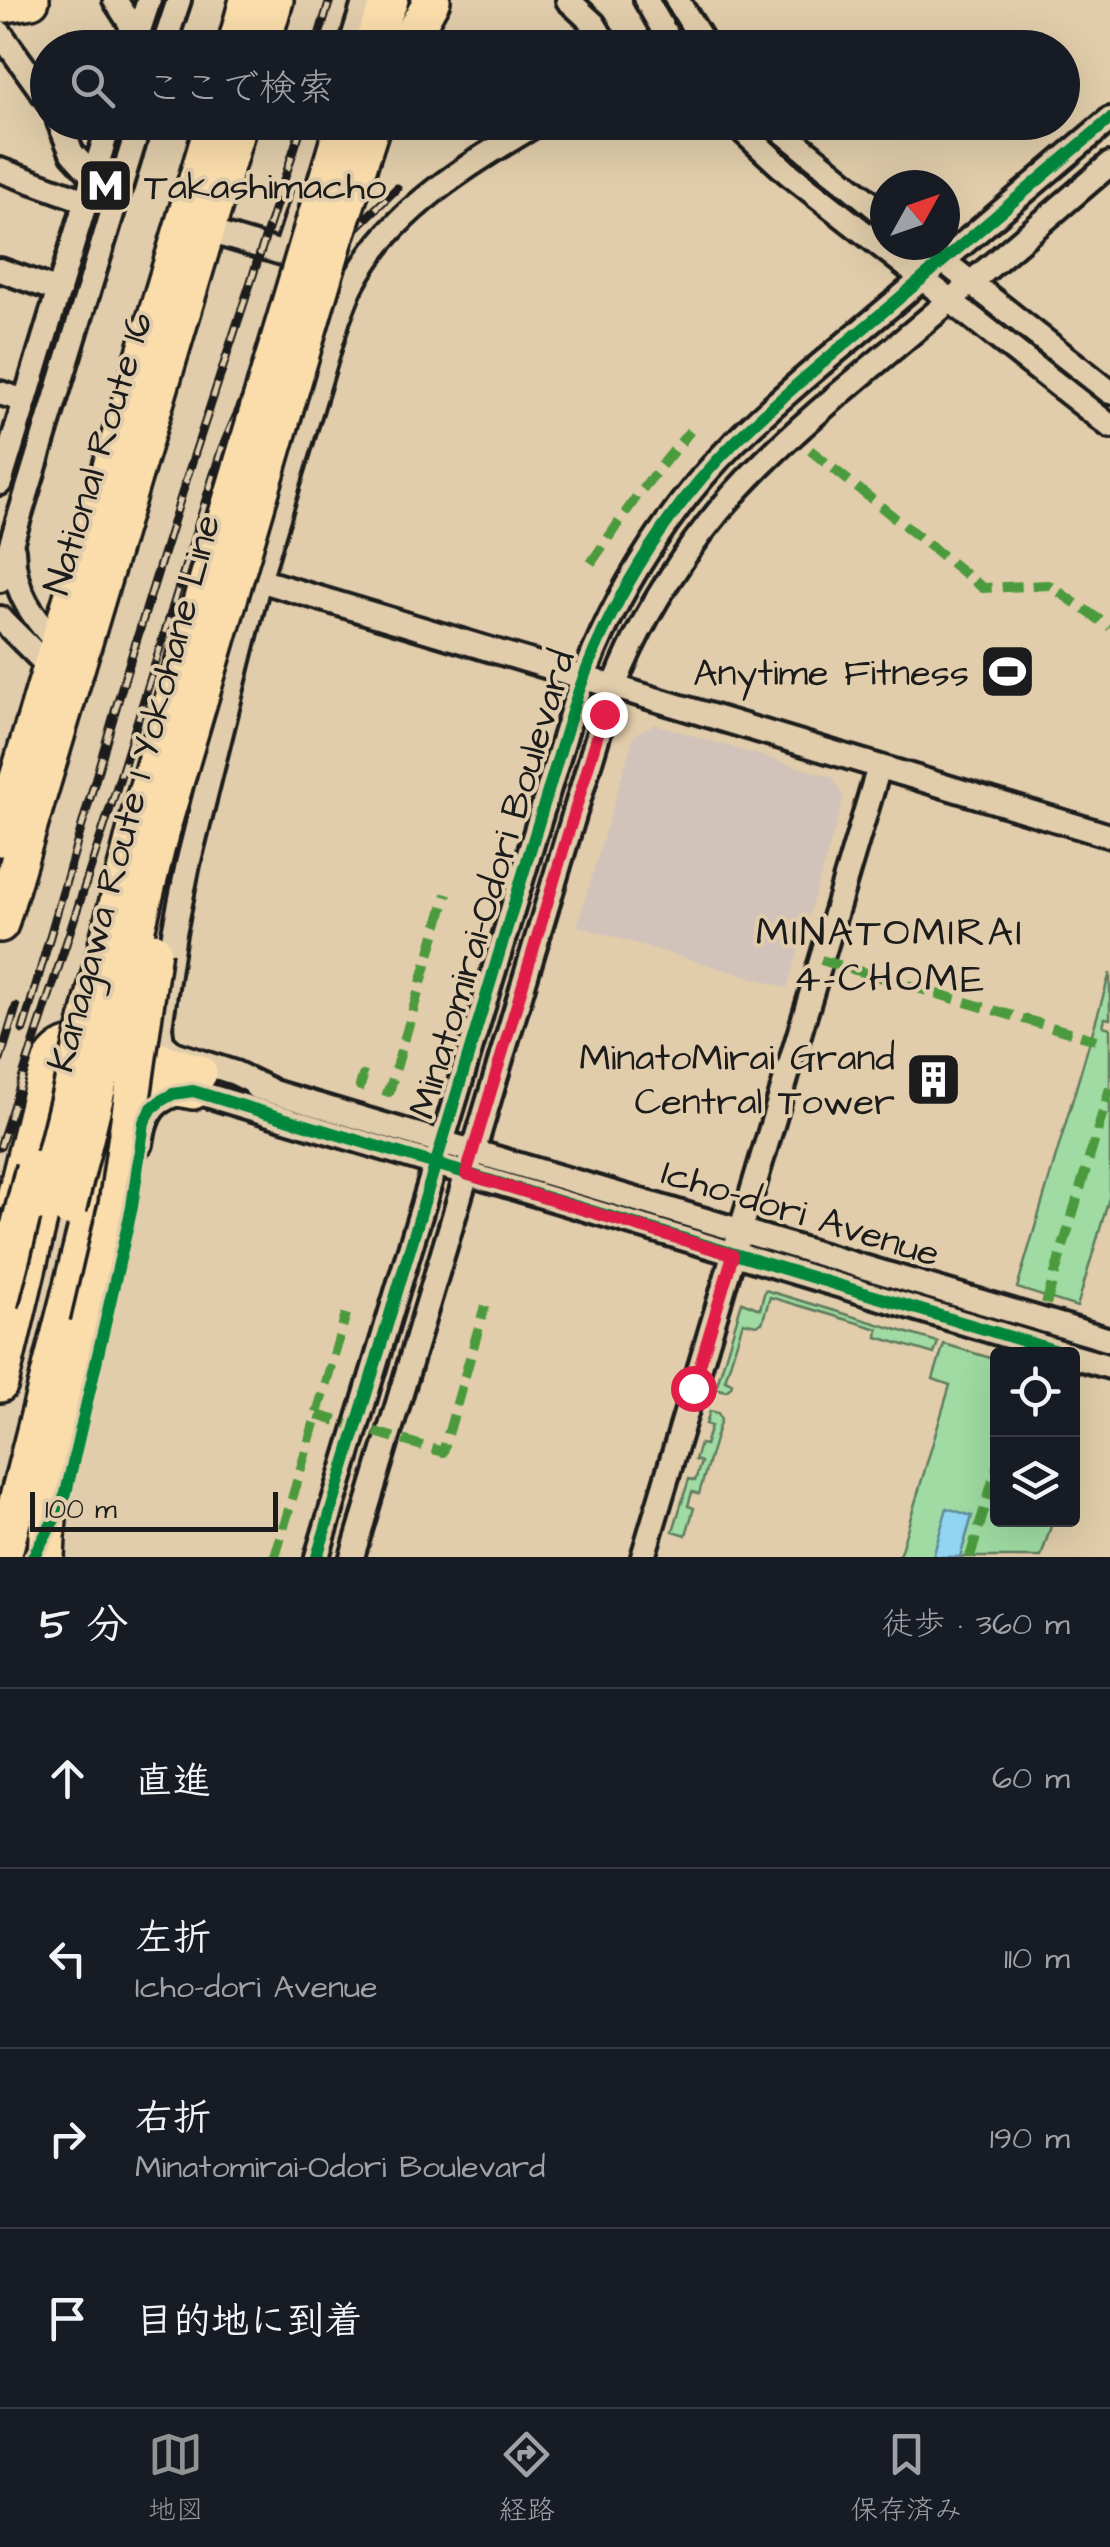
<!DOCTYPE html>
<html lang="ja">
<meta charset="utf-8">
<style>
body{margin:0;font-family:"Architects Daughter","Klee One",sans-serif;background:#20242c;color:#f1f3f6}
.controls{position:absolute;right:30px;bottom:30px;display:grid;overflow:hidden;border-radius:10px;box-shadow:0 10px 40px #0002}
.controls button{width:90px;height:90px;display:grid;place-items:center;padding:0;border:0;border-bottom:2px solid #363941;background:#171b24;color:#f1f3f6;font:50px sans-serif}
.compass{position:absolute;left:870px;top:170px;width:90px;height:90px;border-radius:50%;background:#171b24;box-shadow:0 10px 40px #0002;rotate:50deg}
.scale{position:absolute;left:30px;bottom:25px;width:248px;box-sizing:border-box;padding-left:10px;border:5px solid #1c1c1c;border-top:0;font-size:28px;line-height:35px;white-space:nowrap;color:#1c1c1c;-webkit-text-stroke:8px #e1cdab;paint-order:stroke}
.stop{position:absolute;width:30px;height:30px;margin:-22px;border:8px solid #e11d48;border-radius:50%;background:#fff}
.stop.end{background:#e11d48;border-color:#fff;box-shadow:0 2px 10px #0008}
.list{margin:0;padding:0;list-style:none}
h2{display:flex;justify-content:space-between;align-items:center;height:130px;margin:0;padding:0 40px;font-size:42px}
h2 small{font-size:32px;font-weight:400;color:#9ea1a6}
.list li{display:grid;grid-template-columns:65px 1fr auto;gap:30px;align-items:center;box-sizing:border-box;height:180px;padding:0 40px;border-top:2px solid #363941}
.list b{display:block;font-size:38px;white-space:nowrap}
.list p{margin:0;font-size:32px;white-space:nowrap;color:#9ea1a6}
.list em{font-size:32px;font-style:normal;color:#9ea1a6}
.icon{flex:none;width:55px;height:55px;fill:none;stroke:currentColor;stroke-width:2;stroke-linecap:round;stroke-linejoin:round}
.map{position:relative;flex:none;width:1110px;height:1557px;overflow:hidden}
.search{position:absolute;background:#171b24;box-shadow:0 10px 40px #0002;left:30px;right:30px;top:30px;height:110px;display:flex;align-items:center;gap:25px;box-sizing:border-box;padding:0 35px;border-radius:55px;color:#9ea1a6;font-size:38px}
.sheet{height:850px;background:#171b24}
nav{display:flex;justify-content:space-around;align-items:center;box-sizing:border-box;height:140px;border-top:2px solid #363941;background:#171b24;font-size:28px;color:#9ea1a6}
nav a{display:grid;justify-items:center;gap:5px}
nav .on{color:#919294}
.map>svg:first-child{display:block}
</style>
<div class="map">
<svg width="1110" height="1557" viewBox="0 0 1110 1557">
<rect width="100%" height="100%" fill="#e1cdab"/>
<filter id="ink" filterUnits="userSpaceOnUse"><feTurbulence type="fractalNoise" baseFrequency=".01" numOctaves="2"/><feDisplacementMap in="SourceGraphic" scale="20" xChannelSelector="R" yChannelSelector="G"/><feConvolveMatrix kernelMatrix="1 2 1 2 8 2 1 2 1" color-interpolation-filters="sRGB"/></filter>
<g filter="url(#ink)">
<!-- built -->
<polygon fill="#d2c3ba" points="655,724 832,777 844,798 787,988 577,926 634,735"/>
<!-- green -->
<g fill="#9fdba2" stroke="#5e7c5f" stroke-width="2.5">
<polygon points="1110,973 1110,1019 1105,1018 1103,1026 1110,1028 1110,1195 1077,1307 1017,1288"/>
<polygon points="765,1290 938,1342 934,1354 877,1337 878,1329 770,1297 762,1323 756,1325 743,1322 725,1380 732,1383 731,1387 726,1391 716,1388 742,1302 760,1309"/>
<polygon points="944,1344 997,1360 998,1520 1053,1520 1041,1557 960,1557 972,1516 947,1509 933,1557 899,1557 950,1385 933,1379"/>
<polygon points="710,1411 718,1413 721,1419 699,1494 692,1492 688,1506 694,1508 686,1535 673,1531 689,1479 695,1481 701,1462 695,1460 700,1444 705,1445 711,1426 706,1424"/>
</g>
<!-- water -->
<polygon fill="#91d5f3" stroke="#628b9d" stroke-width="2.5" points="947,1508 972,1516 960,1557 933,1557"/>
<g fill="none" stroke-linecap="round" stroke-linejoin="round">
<defs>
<g id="minor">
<polyline points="115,0 130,23 134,45"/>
<polyline points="568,0 594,24 608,48"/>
<polyline points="646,0 674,48"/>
<polyline points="677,0 707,48"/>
<polyline points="0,33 48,100"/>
<polyline points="133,48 149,0"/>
<polyline points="163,48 179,0"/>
<polyline points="350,48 365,0"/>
<polyline points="59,122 72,153 94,177"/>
<polyline points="733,122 788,173 1110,426"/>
<polyline points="771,122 885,215"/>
<polyline points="0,170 86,201"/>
<polyline points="208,231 285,254 305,193"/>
<polyline points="923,245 1110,392"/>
<polyline points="0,270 59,291"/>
<polyline points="0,393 25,401"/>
<polyline points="0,483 110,122"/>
<path d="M13,550C14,598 35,618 65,652"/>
<polyline points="0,580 140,122"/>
<polyline points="259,580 1110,836"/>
<polyline points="0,618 51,669"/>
<polyline points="256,1087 1110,1340"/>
<path d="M268,1089L235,1073L173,1053L162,1043L160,1027L174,933L188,864L259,580L338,319C343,307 347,294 353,283C392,209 471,163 540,122"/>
<path d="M141,1144C146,1109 157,1096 193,1091L1067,1354"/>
<polyline points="1072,1356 1110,1367"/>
<path d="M317,1557L574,705C606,608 663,514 735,442C786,391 842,347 896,301C967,241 1038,180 1110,119"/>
<path d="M352,1557C435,1276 518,995 604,715C633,625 693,532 760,466C808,418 862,375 914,331C979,276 1045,220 1110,164"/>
<polyline points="643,1557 879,767"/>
</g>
<g id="highway">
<polyline points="0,5 31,0"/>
<polyline points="235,48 248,0"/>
<polyline points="261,48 275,0"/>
<polyline points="370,48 390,0"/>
<polyline points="405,48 432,0"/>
<polyline points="0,838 214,122"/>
<polyline points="0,924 239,122"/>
<path d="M15,1197L46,1072C50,1061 55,1053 66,1048C93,1037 170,1064 199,1073"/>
<polyline points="0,1384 43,1203"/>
<path d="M3,1557L115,1116C136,1082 157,1083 193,1091"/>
<polyline points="46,1557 48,1518 56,1473 89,1325"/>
</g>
</defs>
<!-- minor casing -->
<use href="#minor" stroke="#1c1c1c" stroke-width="30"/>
<!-- highway casing -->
<use href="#highway" stroke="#1c1c1c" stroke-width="42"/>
<!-- minor -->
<use href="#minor" stroke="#e1cdab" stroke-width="22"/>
<!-- highway -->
<use href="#highway" stroke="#faddab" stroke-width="35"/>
<defs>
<g id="rail">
<polyline points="315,48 330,0"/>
<polyline points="23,1030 122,687 189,471 303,122"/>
<polyline points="0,1060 16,1007"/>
<polyline points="0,1147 116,790 222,448 258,367 302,294 346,238 397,188"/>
</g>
</defs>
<!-- rail casing -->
<use href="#rail" stroke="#1c1c1c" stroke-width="9"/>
<!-- rail -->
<use href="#rail" stroke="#e1cdab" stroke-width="5" stroke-dasharray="15" stroke-linecap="butt"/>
<defs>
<g id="highway-bridge">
<polyline points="43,1203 136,828 210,571 344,122"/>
<polyline points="68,1208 160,834 334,242 373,122"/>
<polyline points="0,1303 34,1168"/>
<polyline points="89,1325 117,1205 153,950"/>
</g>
</defs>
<!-- highway-bridge casing -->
<use href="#highway-bridge" stroke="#1c1c1c" stroke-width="42" stroke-linecap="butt"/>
<!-- highway-bridge -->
<use href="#highway-bridge" stroke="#faddab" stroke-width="35"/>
<!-- quiet -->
<g stroke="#4c9a3e" stroke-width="10" stroke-dasharray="20 10" stroke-linecap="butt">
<polyline points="810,450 983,588 1049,585 1110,627"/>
<polyline points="591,563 639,493 690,431"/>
<polyline points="821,960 1096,1040"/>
<polyline points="364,1087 360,1086 363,1076 366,1077"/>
<polyline points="383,1090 389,1092 447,894"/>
<polyline points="1046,1304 1110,1088"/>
<polyline points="317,1415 443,1452 485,1306"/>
<polyline points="275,1557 346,1314"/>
<polyline points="970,1557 998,1464"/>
</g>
<defs>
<g id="cycleway">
<polyline points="33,1557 60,1509 66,1493 132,1207 144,1122 152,1108 162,1100 173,1094 193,1091 1067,1354"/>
<path d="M317,1557L574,705C606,608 663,514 735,442C786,391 842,347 896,301C967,241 1038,180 1110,119"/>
</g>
</defs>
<!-- cycleway casing -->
<use href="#cycleway" stroke="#e1cdab" stroke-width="19"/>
<!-- cycleway -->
<use href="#cycleway" stroke="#00873e" stroke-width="12"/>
</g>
</g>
<g fill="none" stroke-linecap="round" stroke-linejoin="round" filter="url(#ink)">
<!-- route -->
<polyline stroke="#e11d48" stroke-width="12" points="604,714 466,1174 733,1255 693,1388"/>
</g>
<!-- icons -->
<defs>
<symbol id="metro-square" viewBox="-11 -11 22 22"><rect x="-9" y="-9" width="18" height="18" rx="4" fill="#1c1c1c" stroke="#e1cdab"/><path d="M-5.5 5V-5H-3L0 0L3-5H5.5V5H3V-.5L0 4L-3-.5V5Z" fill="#fff"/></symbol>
<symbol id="stadium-square" viewBox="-11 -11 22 22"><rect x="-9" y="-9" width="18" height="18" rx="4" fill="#1c1c1c" stroke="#e1cdab"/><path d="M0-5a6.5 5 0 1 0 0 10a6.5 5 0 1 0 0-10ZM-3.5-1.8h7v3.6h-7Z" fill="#fff"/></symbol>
<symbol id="building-square" viewBox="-11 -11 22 22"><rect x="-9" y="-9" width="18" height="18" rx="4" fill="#1c1c1c" stroke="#e1cdab"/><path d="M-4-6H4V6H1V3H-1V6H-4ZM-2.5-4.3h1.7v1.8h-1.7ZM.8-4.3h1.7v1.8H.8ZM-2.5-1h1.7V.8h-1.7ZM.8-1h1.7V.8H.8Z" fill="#fff"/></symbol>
</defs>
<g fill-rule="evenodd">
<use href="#metro-square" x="74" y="154" width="63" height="63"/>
<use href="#stadium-square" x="976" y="640" width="63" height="63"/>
<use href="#building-square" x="902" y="1048" width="63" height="63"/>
</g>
<g text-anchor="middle" stroke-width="8" stroke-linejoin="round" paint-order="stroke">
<!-- poi labels -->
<g font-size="38" fill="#1c1c1c" stroke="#e1cdab" text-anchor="end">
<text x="144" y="199" text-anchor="start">Takashimacho</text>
<text x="969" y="685">Anytime Fitness</text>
<text x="895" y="1070">MinatoMirai Grand<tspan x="895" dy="44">Central Tower</tspan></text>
</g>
<!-- street labels -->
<g font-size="38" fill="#1c1c1c" stroke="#e1cdab">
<text transform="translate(97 453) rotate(-73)" y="13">National Route 16</text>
<text transform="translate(133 793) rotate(-75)" y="13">Kanagawa Route 1 Yokohane Line</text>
<text transform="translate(491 884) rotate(-73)" y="13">Minatomirai-Odori Boulevard</text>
<text transform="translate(801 1212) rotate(17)" y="13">Icho-dori Avenue</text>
</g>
<!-- neighbourhood labels -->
<g font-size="40" letter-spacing="2.5" fill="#1c1c1c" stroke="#e1cdab">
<text x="890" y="945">MINATOMIRAI<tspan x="890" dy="46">4-CHOME</tspan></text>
</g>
</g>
</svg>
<div class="controls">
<button><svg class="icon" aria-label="locate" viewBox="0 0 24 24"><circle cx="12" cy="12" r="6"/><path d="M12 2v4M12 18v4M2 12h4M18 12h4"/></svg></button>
<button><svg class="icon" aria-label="layers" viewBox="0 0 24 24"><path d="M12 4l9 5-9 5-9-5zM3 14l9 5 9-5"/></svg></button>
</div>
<svg class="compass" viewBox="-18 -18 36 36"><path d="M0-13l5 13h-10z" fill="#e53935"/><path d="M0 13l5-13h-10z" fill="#9ea1a6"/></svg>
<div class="scale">100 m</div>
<div class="stop" style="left:693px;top:1388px"></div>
<div class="stop end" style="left:604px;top:714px"></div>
<div class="search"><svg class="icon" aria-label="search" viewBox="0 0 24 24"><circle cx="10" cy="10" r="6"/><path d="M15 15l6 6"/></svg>ここで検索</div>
</div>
<section class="sheet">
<h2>5 分<small>徒歩 · 360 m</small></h2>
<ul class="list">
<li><svg class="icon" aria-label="ahead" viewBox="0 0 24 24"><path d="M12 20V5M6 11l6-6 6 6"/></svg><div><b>直進</b></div><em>60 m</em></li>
<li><svg class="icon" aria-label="left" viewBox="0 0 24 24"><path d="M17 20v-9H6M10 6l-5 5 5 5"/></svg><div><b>左折</b><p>Icho-dori Avenue</p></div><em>110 m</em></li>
<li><svg class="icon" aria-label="right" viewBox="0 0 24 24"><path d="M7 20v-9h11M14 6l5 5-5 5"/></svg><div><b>右折</b><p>Minatomirai-Odori Boulevard</p></div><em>190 m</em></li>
<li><svg class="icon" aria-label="arrive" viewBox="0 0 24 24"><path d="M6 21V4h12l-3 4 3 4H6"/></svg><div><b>目的地に到着</b></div></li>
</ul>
</section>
<nav>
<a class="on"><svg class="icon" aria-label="map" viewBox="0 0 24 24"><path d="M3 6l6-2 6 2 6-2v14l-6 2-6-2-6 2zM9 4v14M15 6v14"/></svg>地図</a>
<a><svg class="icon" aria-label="directions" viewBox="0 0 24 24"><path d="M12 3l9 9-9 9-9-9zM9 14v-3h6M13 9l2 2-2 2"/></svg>経路</a>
<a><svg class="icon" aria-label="saved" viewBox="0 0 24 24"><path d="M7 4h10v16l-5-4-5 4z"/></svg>保存済み</a>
</nav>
